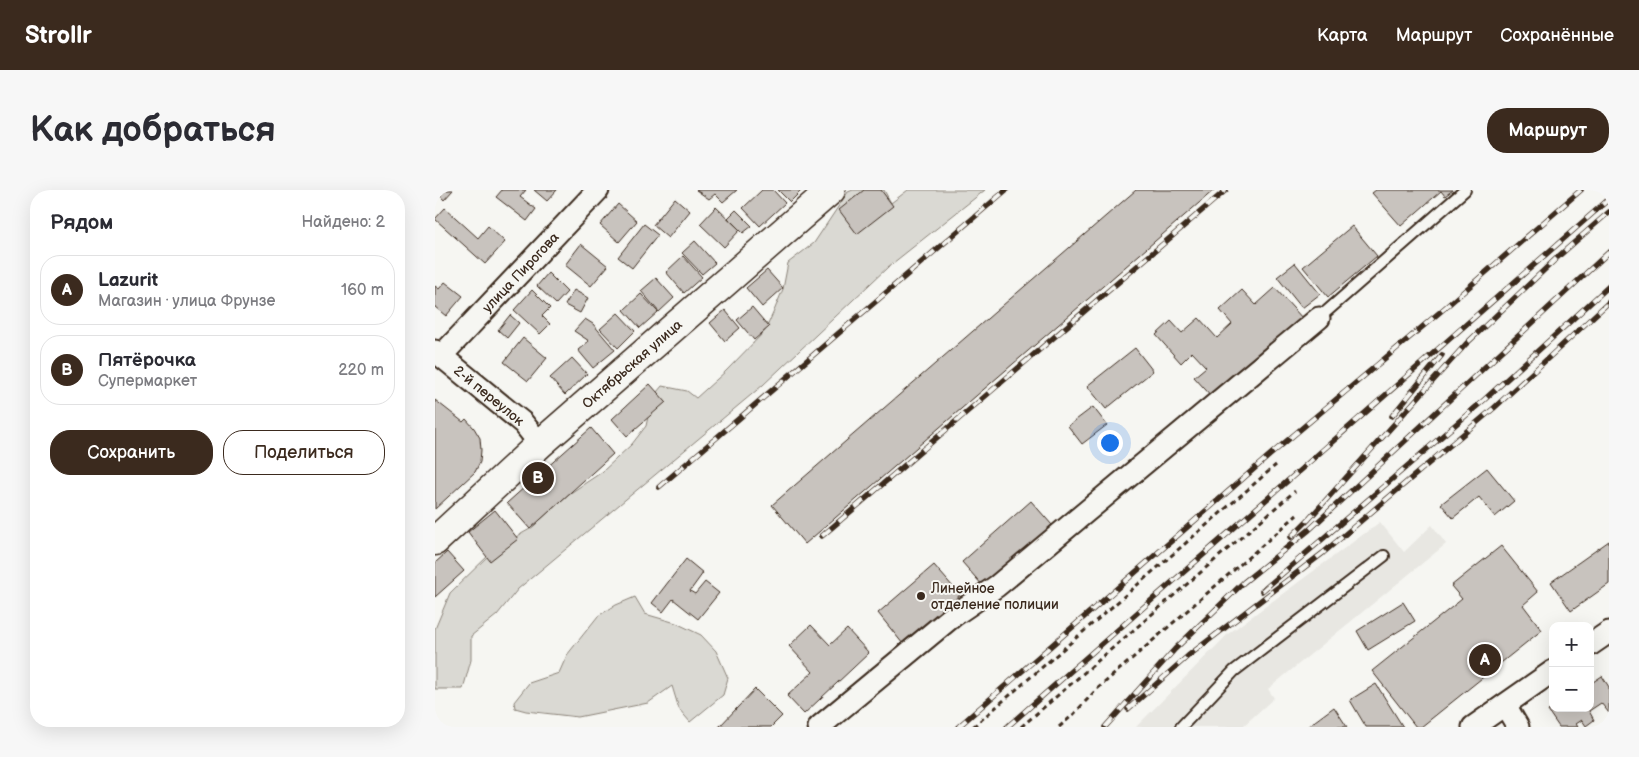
<!DOCTYPE html>
<html lang="ru">
<meta charset="utf-8">
<style>
body{margin:0;font-family:"Balsamiq Sans",sans-serif;background:#f7f7f7;color:#2b2b33}
.controls{position:absolute;right:15px;bottom:15px;display:grid;overflow:hidden;border-radius:10px;box-shadow:0 5px 20px #0002}
.controls button{width:45px;height:45px;display:grid;place-items:center;padding:0;border:0;border-bottom:1px solid #e1e1e2;background:#fff;color:#2b2b33;font:25px sans-serif}
.you{position:absolute;left:674px;top:252px;width:18px;height:18px;margin:-12px;border:4px solid #fff;border-radius:50%;background:#1a73e8;box-shadow:0 0 0 8px #1a73e833}
.badge{display:grid;place-items:center;width:32px;height:32px;border-radius:50%;background:#3b2a1e;color:#fff;font-size:16px;font-weight:700}
.pin{position:absolute;translate:-50% -50%;border:2px solid #fff;box-shadow:0 1px 5px #0006}
.list{margin:0;padding:0;list-style:none}
h2{display:flex;justify-content:space-between;align-items:center;height:65px;margin:0;padding:0 20px;font-size:21px}
h2 small{font-size:16px;font-weight:400;color:#7c7c81}
.list li{display:grid;grid-template-columns:32px 1fr auto;gap:15px;align-items:center;box-sizing:border-box;height:70px;margin:0 10px 10px;padding:0 10px;border:1px solid #e1e1e2;border-radius:20px}
.list b{display:block;font-size:19px;white-space:nowrap}
.list p{margin:0;font-size:16px;white-space:nowrap;color:#7c7c81}
.list em{font-size:16px;font-style:normal;color:#7c7c81}
.actions{display:flex;gap:10px;padding:15px 20px}
.actions a{flex:1;padding:11px 0;border:1px solid #3b2a1e;border-radius:20px;text-align:center;font-size:18px;color:#3b2a1e}
.actions .main{background:#3b2a1e;color:#fff}
.map{position:relative;flex:none;width:1174px;height:537px;overflow:hidden;border-radius:20px}
header{display:flex;align-items:center;gap:30px;box-sizing:border-box;height:70px;padding:0 25px;background:#3b2a1e;color:#fff}
header strong{font-size:24px}
nav{display:flex;gap:28px;margin-inline-start:auto;font-size:18px}
.intro{display:flex;align-items:center;justify-content:space-between;box-sizing:border-box;height:120px;padding:0 30px}
h1{margin:0;font-size:35px}
.button{padding:12px 22px;border-radius:20px;background:#3b2a1e;color:#fff;font-size:18px;font-weight:700}
main{display:flex;gap:30px;padding:0 30px}
aside{flex:1;background:#fff;border-radius:20px;box-shadow:0 5px 20px #0002}
.map>svg:first-child{display:block}
</style>
<header>
<strong>Strollr</strong>
<nav><a>Карта</a><a>Маршрут</a><a>Сохранённые</a></nav>
</header>
<div class="intro"><h1>Как добраться</h1><a class="button">Маршрут</a></div>
<main>
<aside>
<h2>Рядом<small>Найдено: 2</small></h2>
<ul class="list">
<li><span class="badge">A</span><div><b>Lazurit</b><p>Магазин · улица Фрунзе</p></div><em>160 m</em></li>
<li><span class="badge">B</span><div><b>Пятёрочка</b><p>Супермаркет</p></div><em>220 m</em></li>
</ul>
<div class="actions"><a class="main">Сохранить</a><a>Поделиться</a></div>
</aside>
<div class="map">
<svg width="1174" height="537" viewBox="0 0 1174 537">
<rect width="100%" height="100%" fill="#f6f6f2"/>
<filter id="ink" filterUnits="userSpaceOnUse"><feTurbulence type="fractalNoise" baseFrequency=".02" numOctaves="2"/><feDisplacementMap in="SourceGraphic" scale="10" xChannelSelector="R" yChannelSelector="G"/><feConvolveMatrix kernelMatrix="1 2 1 2 8 2 1 2 1" color-interpolation-filters="sRGB"/></filter>
<g filter="url(#ink)">
<!-- built -->
<polygon fill="#e8e7e2" points="945,332 969,362 997,335 1011,354 833,499 839,508 807,537 701,537 793,444"/>
<!-- green -->
<g fill="#dad9d3" stroke="#8a8278">
<polygon points="418,0 449,0 456,13 473,0 550,0 453,77 328,195 83,399 62,425 36,446 36,470 28,499 0,499 0,439 15,403 61,358 95,339 134,304 167,282 197,254 211,236 217,208 227,196 252,201 261,208 291,181 330,141 339,121 348,99 353,73 379,53 413,2"/>
<polygon points="200,407 210,424 241,433 266,445 281,461 293,488 288,505 255,532 244,519 237,496 213,513 143,527 91,521 80,518 79,512 94,493 124,483 132,465 163,426 181,415"/>
</g>
<!-- building -->
<g fill="#c8c3be" stroke="#3b2a1e">
<polygon points="0,0 18,0 9,10"/>
<polygon points="67,0 91,0 85,7 101,19 92,31 61,7"/>
<polygon points="99,0 122,0 112,11"/>
<polygon points="261,0 302,0 288,12 280,4 274,9"/>
<polygon points="327,0 338,0 350,13 325,36 308,18"/>
<polygon points="343,0 367,0 355,12"/>
<polygon points="429,0 446,0 458,16 422,44 404,20"/>
<polygon points="701,0 779,0 370,354 337,315"/>
<polygon points="941,0 1018,0 1010,6 1006,1 966,36 937,3"/>
<polygon points="240,8 255,21 233,48 218,35"/>
<polygon points="183,14 202,31 184,52 165,35"/>
<polygon points="281,17 305,40 289,57 265,34"/>
<polygon points="10,18 43,48 53,36 70,52 50,74 0,29"/>
<polygon points="301,20 317,36 308,43 293,28"/>
<polygon points="209,34 223,45 197,78 183,67"/>
<polygon points="917,36 942,66 893,107 868,77"/>
<polygon points="260,51 280,73 267,84 247,63"/>
<polygon points="146,54 173,76 156,96 130,75"/>
<polygon points="248,66 267,87 249,103 231,82"/>
<polygon points="860,73 885,104 867,118 842,87"/>
<polygon points="332,80 348,98 327,117 311,98"/>
<polygon points="113,83 132,102 121,114 102,96"/>
<polygon points="221,88 239,108 224,122 206,101"/>
<polygon points="10,92 28,106 11,126 0,117 0,96 4,99"/>
<polygon points="840,98 868,129 779,209 759,187 771,177 757,162 746,173 721,145 736,131 747,143 764,128 782,148 797,134 785,120 807,100 821,115"/>
<polygon points="97,100 115,118 107,126 115,134 105,144 79,120"/>
<polygon points="139,100 153,108 145,123 130,115"/>
<polygon points="206,104 223,122 205,138 189,120"/>
<polygon points="317,117 334,137 319,150 302,130"/>
<polygon points="290,120 305,138 290,151 275,133"/>
<polygon points="183,123 200,141 183,158 165,139"/>
<polygon points="75,125 84,133 72,148 63,140"/>
<polygon points="150,129 158,134 180,160 158,178 143,160 154,151 139,141"/>
<polygon points="88,148 112,168 93,191 69,172"/>
<polygon points="700,158 718,181 671,219 652,196"/>
<polygon points="137,168 152,184 130,205 115,188"/>
<polygon points="215,194 231,212 192,246 177,229"/>
<polygon points="0,210 28,232 31,229 39,238 45,248 46,260 45,272 40,282 0,319"/>
<polygon points="658,217 672,235 647,254 633,236"/>
<polygon points="156,238 178,264 95,339 72,313"/>
<polygon points="1052,278 1079,311 1060,327 1044,307 1018,328 1006,314"/>
<polygon points="596,311 617,335 548,396 527,372"/>
<polygon points="60,320 83,349 55,371 33,342"/>
<polygon points="1174,351 1174,394 1136,421 1116,392"/>
<polygon points="1066,356 1103,402 1088,415 1107,440 986,537 981,537 937,481 1027,409 1016,396"/>
<polygon points="12,362 29,381 0,407 0,373"/>
<polygon points="251,369 268,383 255,401 260,404 270,392 284,403 263,429 238,409 228,422 217,413"/>
<polygon points="499,375 525,405 468,454 443,423"/>
<polygon points="968,412 980,431 933,460 922,441"/>
<polygon points="376,435 395,455 412,439 434,463 369,524 352,506 378,482 354,456"/>
<polygon points="1167,486 1174,497 1174,523 1166,513 1154,521 1159,530 1151,536 1147,530 1141,534 1143,537 1124,537 1113,521 1118,518 1155,518 1155,494"/>
<polygon points="941,494 968,537 931,537 915,510"/>
<polygon points="320,499 347,526 336,537 284,537"/>
<polygon points="899,517 912,537 872,537"/>
</g>
<g fill="none" stroke-linecap="round" stroke-linejoin="round">
<defs>
<g id="lane">
<polyline points="884,128 1030,0"/>
<polyline points="746,537 799,481 949,366"/>
</g>
<g id="street">
<path id="s1" d="M0,161L88,233L105,254"/>
<path id="s2" d="M7,165L163,0"/>
<polyline points="1155,455 1174,442"/>
<polyline points="1070,515 1083,537"/>
<polyline points="384,537 518,426 562,396 884,128"/>
<polyline points="1038,537 1118,481"/>
</g>
<g id="secondary">
<path id="s3" d="M0,351L105,254L396,0"/>
</g>
</defs>
<!-- lane casing -->
<use href="#lane" stroke="#3b2a1e" stroke-width="14"/>
<!-- street casing -->
<use href="#street" stroke="#3b2a1e" stroke-width="25"/>
<!-- secondary casing -->
<use href="#secondary" stroke="#3b2a1e" stroke-width="31"/>
<!-- path -->
<g stroke="#3b2a1e" stroke-width="3" stroke-dasharray="5 4" stroke-linecap="butt">
<polyline points="538,537 841,275"/>
<polyline points="586,537 860,301"/>
<polyline points="624,537 638,525 661,500 862,325"/>
</g>
<!-- lane -->
<use href="#lane" stroke="#f6f6f2" stroke-width="10"/>
<!-- street -->
<use href="#street" stroke="#f6f6f2" stroke-width="21"/>
<!-- secondary -->
<use href="#secondary" stroke="#f6f6f2" stroke-width="28"/>
<defs>
<g id="rail">
<polyline points="957,226 1007,165"/>
<polyline points="224,297 571,0"/>
<polyline points="387,346 791,0"/>
<polyline points="856,347 874,329 1031,154 1125,65 1174,22"/>
<polyline points="827,401 1049,210 1174,96"/>
<polyline points="693,519 753,466 888,363 1059,218 1174,112"/>
<polyline points="523,537 835,265 1005,122 1146,0"/>
<polyline points="572,537 1174,9"/>
<polyline points="670,537 740,459 809,392 874,340 1174,62"/>
</g>
</defs>
<!-- rail casing -->
<use href="#rail" stroke="#3b2a1e" stroke-width="5.5"/>
<!-- rail -->
<use href="#rail" stroke="#f6f6f2" stroke-width="4" stroke-dasharray="11" stroke-linecap="butt"/>
</g>
</g>
<!-- markers -->
<circle fill="#3b2a1e" stroke="#f6f6f2" stroke-width="2" cx="486" cy="406" r="5"/>
<g text-anchor="middle" stroke-width="4" stroke-linejoin="round" paint-order="stroke">
<!-- street labels -->
<g font-size="14" fill="#3b2a1e" stroke="#f6f6f2">
<text dy="5" stroke="none"><textPath href="#s2" startOffset="114">улица Пирогова</textPath></text>
<text dy="5" stroke="none"><textPath href="#s3" startOffset="265">Октябрьская улица</textPath></text>
<text dy="5" stroke="none"><textPath href="#s1" startOffset="70">2-й переулок</textPath></text>
</g>
<!-- poi labels -->
<g font-size="14" fill="#3b2a1e" stroke="#f6f6f2" text-anchor="start">
<text x="496" y="403">Линейное<tspan x="496" dy="16">отделение полиции</tspan></text>
</g>
</g>
</svg>
<div class="controls">
<button>+</button>
<button>−</button>
</div>
<div class="you"></div>
<div class="pin badge" style="left:1050px;top:470px">A</div>
<div class="pin badge" style="left:103px;top:288px">B</div>
</div>
</main>
